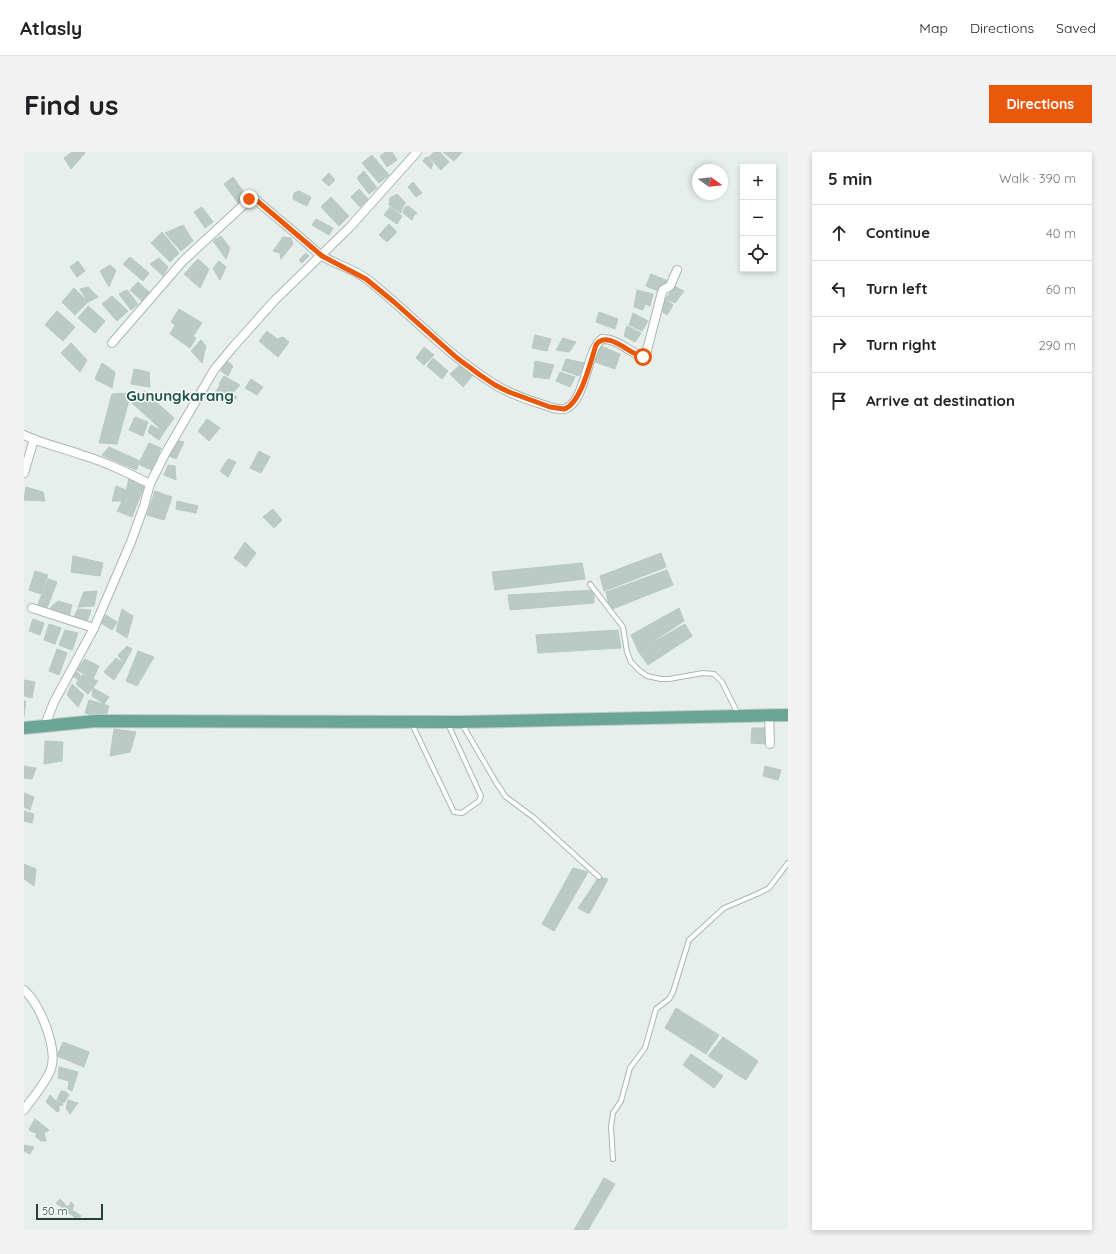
<!DOCTYPE html>
<meta charset="utf-8">
<style>
body{margin:0;font-family:Quicksand,sans-serif;background:#f2f2f2;color:#202124}
.controls{position:absolute;right:12px;top:12px;display:grid;overflow:hidden;border-radius:0px;box-shadow:0 2px 6px #0003}
.controls button{width:36px;height:36px;display:grid;place-items:center;padding:0;border:0;border-bottom:1px solid #e0e0e0;background:#fff;color:#202124;font:20px sans-serif}
.compass{position:absolute;left:668px;top:12px;width:36px;height:36px;border-radius:50%;background:#fff;box-shadow:0 2px 6px #0003;rotate:104deg}
.scale{position:absolute;left:12px;bottom:10px;width:67px;box-sizing:border-box;padding-left:4px;border:2px solid #24423a;border-top:0;font-size:11px;line-height:14px;white-space:nowrap;color:#24423a;-webkit-text-stroke:3px #f7fbf9;paint-order:stroke}
.stop{position:absolute;width:12px;height:12px;margin:-9px;border:3px solid #ea580c;border-radius:50%;background:#fff}
.stop.end{background:#ea580c;border-color:#fff;box-shadow:0 1px 4px #0008}
.list{margin:0;padding:0;list-style:none}
h2{display:flex;justify-content:space-between;align-items:center;height:52px;margin:0;padding:0 16px;font-size:17px}
h2 small{font-size:13px;font-weight:400;color:#757577}
.list li{display:grid;grid-template-columns:26px 1fr auto;gap:12px;align-items:center;box-sizing:border-box;height:56px;padding:0 16px;border-top:1px solid #e0e0e0}
.list b{display:block;font-size:15px;white-space:nowrap}
.list em{font-size:13px;font-style:normal;color:#757577}
.icon{flex:none;width:22px;height:22px;fill:none;stroke:currentColor;stroke-width:2;stroke-linecap:round;stroke-linejoin:round}
.map{position:relative;flex:none;width:764px;height:1078px;overflow:hidden;border-radius:0px}
header{display:flex;align-items:center;gap:24px;box-sizing:border-box;height:56px;padding:0 20px;background:#fff;border-bottom:1px solid #e0e0e0}
header strong{font-size:19px}
nav{display:flex;gap:22px;margin-inline-start:auto;font-size:14px}
.intro{display:flex;align-items:center;justify-content:space-between;box-sizing:border-box;height:96px;padding:0 24px}
h1{margin:0;font-size:28px}
.button{padding:10px 18px;border-radius:0px;background:#ea580c;color:#fff;font-size:14px;font-weight:700}
main{display:flex;gap:24px;padding:0 24px}
aside{flex:1;background:#fff;border-radius:0px;box-shadow:0 2px 6px #0003}
.map>svg:first-child{display:block}
</style>
<header>
<strong>Atlasly</strong>
<nav><a>Map</a><a>Directions</a><a>Saved</a></nav>
</header>
<div class="intro"><h1>Find us</h1><a class="button">Directions</a></div>
<main>
<div class="map">
<svg width="764" height="1078" viewBox="0 0 764 1078">
<rect width="100%" height="100%" fill="#e6efeb"/>
<!-- building -->
<g fill="#bbcac4" stroke="#b8c9c2">
<polygon points="48,0 60,0 61,1 47,17 40,6"/>
<polygon points="362,0 368,0 373,8 363,15 356,4"/>
<polygon points="410,0 416,0 425,10 417,18 405,5"/>
<polygon points="419,0 438,0 430,9"/>
<polygon points="348,3 365,23 355,31 338,11"/>
<polygon points="404,5 409,12 407,17 399,9 401,6"/>
<polygon points="340,19 353,36 345,42 333,26"/>
<polygon points="305,21 311,28 305,34 298,28"/>
<polygon points="209,25 219,39 214,51 200,32"/>
<polygon points="389,30 398,41 392,45 384,35"/>
<polygon points="335,37 344,47 336,55 327,45"/>
<polygon points="275,39 287,45 283,54 269,47 270,41"/>
<polygon points="373,42 382,51 379,54 377,61 365,53 366,46"/>
<polygon points="307,45 325,64 315,74 297,55"/>
<polygon points="384,54 393,61 390,63 388,68 379,61 381,55"/>
<polygon points="178,55 189,70 181,76 170,60"/>
<polygon points="366,55 378,64 373,72 360,63"/>
<polygon points="292,67 309,76 305,83 288,73"/>
<polygon points="365,72 373,80 363,90 355,83"/>
<polygon points="159,73 169,89 157,99 141,81"/>
<polygon points="138,80 155,101 146,110 127,91"/>
<polygon points="197,84 206,96 202,107 189,89"/>
<polygon points="259,85 267,86 269,92 257,107 256,101 249,99"/>
<polygon points="282,101 285,104 278,111 275,108"/>
<polygon points="106,105 125,121 119,129 99,112"/>
<polygon points="135,106 144,115 139,124 126,112"/>
<polygon points="174,107 185,117 176,136 160,122"/>
<polygon points="54,109 61,119 53,125 46,115"/>
<polygon points="195,109 202,115 196,128 189,116"/>
<polygon points="86,113 92,118 85,135 76,119"/>
<polygon points="627,122 644,129 637,140 622,134"/>
<polygon points="114,130 127,142 119,150 106,138"/>
<polygon points="650,134 660,139 651,151 642,147"/>
<polygon points="64,135 74,145 64,150 56,137"/>
<polygon points="50,136 64,150 51,163 38,150"/>
<polygon points="103,138 114,152 107,158 95,142"/>
<polygon points="613,138 629,142 626,154 621,152 619,158 610,155"/>
<polygon points="88,144 104,159 93,169 78,152"/>
<polygon points="641,147 649,153 643,163 635,157"/>
<polygon points="64,154 81,169 71,181 54,166"/>
<polygon points="155,157 178,171 169,184 147,170"/>
<polygon points="33,159 51,175 39,189 21,173"/>
<polygon points="575,160 594,167 591,177 572,170"/>
<polygon points="609,161 624,169 618,179 605,173"/>
<polygon points="151,173 172,186 166,196 146,182"/>
<polygon points="603,174 617,181 611,190 600,184"/>
<polygon points="243,179 253,187 259,185 265,190 254,205 235,189"/>
<polygon points="511,183 527,187 523,199 508,196"/>
<polygon points="539,186 552,190 545,200 532,198"/>
<polygon points="177,188 182,194 178,211 167,199"/>
<polygon points="47,191 63,208 56,220 37,201"/>
<polygon points="577,194 596,202 591,217 571,210"/>
<polygon points="400,195 410,203 400,213 392,206"/>
<polygon points="409,206 424,219 418,227 403,214"/>
<polygon points="542,207 561,211 555,224 538,218"/>
<polygon points="203,209 209,214 204,224 197,219"/>
<polygon points="511,209 530,213 525,227 509,225"/>
<polygon points="78,211 91,220 88,236 71,227"/>
<polygon points="438,211 449,223 439,235 426,222"/>
<polygon points="110,217 125,220 126,235 107,232"/>
<polygon points="536,220 551,225 546,235 532,229"/>
<polygon points="200,224 216,233 209,241 195,232"/>
<polygon points="227,227 239,235 233,243 221,236"/>
<polygon points="196,233 213,245 204,253 191,241"/>
<polygon points="120,239 150,266 140,280 108,251"/>
<polygon points="107,241 93,292 75,291 88,242"/>
<polygon points="111,265 124,270 119,284 105,278"/>
<polygon points="183,267 196,276 185,289 174,279"/>
<polygon points="127,273 140,280 135,288 124,280"/>
<polygon points="155,289 160,290 152,307 141,302"/>
<polygon points="125,291 137,296 128,318 116,313 116,309"/>
<polygon points="85,295 116,309 112,318 78,303"/>
<polygon points="235,299 246,305 237,321 226,316"/>
<polygon points="204,307 212,310 204,325 196,319"/>
<polygon points="144,313 151,314 152,328 140,323"/>
<polygon points="105,326 121,332 108,365 93,359 101,344"/>
<polygon points="92,334 102,338 101,344 98,349 88,349"/>
<polygon points="2,335 19,340 21,349 0,348"/>
<polygon points="131,339 148,345 140,368 123,363"/>
<polygon points="153,349 174,354 172,361 152,357"/>
<polygon points="249,357 258,368 250,376 239,365"/>
<polygon points="221,390 232,401 222,415 210,406"/>
<polygon points="637,401 642,415 580,439 576,424"/>
<polygon points="49,404 79,411 76,424 47,420"/>
<polygon points="558,411 561,427 471,438 468,420"/>
<polygon points="643,418 649,433 586,458 582,440"/>
<polygon points="11,419 24,423 17,442 5,438"/>
<polygon points="24,427 33,430 23,456 14,452"/>
<polygon points="570,438 570,451 486,458 484,443"/>
<polygon points="73,439 70,454 54,455 60,440"/>
<polygon points="34,449 48,453 45,464 26,456"/>
<polygon points="655,456 660,469 614,499 607,483"/>
<polygon points="54,457 67,458 63,470 49,466"/>
<polygon points="98,457 109,464 103,486 92,479"/>
<polygon points="82,463 93,470 88,478 77,471"/>
<polygon points="9,467 20,471 16,483 5,479"/>
<polygon points="25,472 37,476 31,492 20,488"/>
<polygon points="661,472 668,484 624,513 614,499"/>
<polygon points="41,478 54,481 48,498 35,493"/>
<polygon points="594,478 597,496 514,501 512,483"/>
<polygon points="103,494 108,497 100,512 94,503"/>
<polygon points="33,497 43,501 35,523 25,519"/>
<polygon points="114,499 130,505 113,534 102,529"/>
<polygon points="92,506 100,512 90,528 80,520"/>
<polygon points="61,507 75,514 69,527 53,518"/>
<polygon points="47,517 56,522 55,528 45,522"/>
<polygon points="58,523 74,529 64,542 52,532"/>
<polygon points="0,528 11,530 8,546 0,544"/>
<polygon points="48,532 60,543 54,555 43,543"/>
<polygon points="69,536 85,545 80,552 68,544"/>
<polygon points="65,548 85,554 81,567 61,561"/>
<polygon points="0,549 2,549 0,564"/>
<polygon points="728,576 742,576 742,592 727,591"/>
<polygon points="90,577 112,580 106,600 86,604"/>
<polygon points="21,589 39,590 38,609 20,612"/>
<polygon points="0,614 12,616 8,627 0,626"/>
<polygon points="741,614 757,618 754,628 739,624"/>
<polygon points="0,641 10,645 6,658 0,655"/>
<polygon points="0,659 10,662 8,671 0,669"/>
<polygon points="0,712 12,717 10,734 0,727"/>
<polygon points="549,716 564,720 530,779 518,772"/>
<polygon points="575,725 584,727 565,762 554,756"/>
<polygon points="652,856 695,883 682,902 641,876"/>
<polygon points="699,885 734,909 722,928 684,904"/>
<polygon points="39,890 65,900 60,915 33,904"/>
<polygon points="667,902 699,924 690,936 659,913"/>
<polygon points="35,915 54,920 48,939 44,937 45,929 34,926"/>
<polygon points="37,939 42,940 45,943 40,951 33,948"/>
<polygon points="26,943 32,949 39,952 38,954 35,953 35,959 33,960 22,950"/>
<polygon points="44,948 54,951 46,962 42,957"/>
<polygon points="11,967 25,978 20,981 22,989 17,989 12,985 12,981 6,979 5,977"/>
<polygon points="0,993 10,995 6,1002 0,999"/>
<polygon points="580,1026 591,1032 564,1078 550,1078"/>
<polygon points="36,1047 44,1055 47,1050 50,1053 48,1058 57,1064 54,1068 32,1051"/>
</g>
<g fill="none" stroke-linecap="round" stroke-linejoin="round">
<defs>
<g id="service">
<polyline points="566,432 599,475 603,500 607,510 616,519 623,524 637,527 645,527 679,521 690,522 698,530 714,562"/>
<polyline points="388,572 430,660 438,661 455,649 457,644 424,572"/>
<polyline points="438,572 473,632 482,645 509,665 575,725"/>
<polyline points="589,1007 587,975 589,961 597,949 606,916 621,896 632,857 645,847 649,840 665,788 700,756 733,742 745,736 764,711"/>
</g>
<g id="minor">
<path d="M88,191L159,109L227,46L231,47C246,60 262,73 277,86C284,92 291,99 298,104C313,113 330,117 344,128C386,161 423,203 470,232C484,241 501,247 517,252C524,254 536,260 543,256C562,247 563,197 578,187C592,186 604,199 617,204L622,202L638,140L639,138L646,134L653,118"/>
<path d="M0,283C19,292 39,296 58,303C82,310 104,321 126,332"/>
<polyline points="0,321 10,287"/>
<polyline points="8,456 70,476"/>
<polyline points="745,564 746,592"/>
<polyline points="21,573 30,550 70,476 107,390 120,354 126,332 141,302 190,218 209,195 250,149 326,75 393,0"/>
<path d="M0,838C16,852 34,896 27,917C22,931 9,945 0,958"/>
</g>
<polyline id="primary" points="0,576 72,569 437,570 764,563"/>
</defs>
<!-- service casing -->
<use href="#service" stroke="#a8b8b2" stroke-width="6"/>
<!-- minor casing -->
<use href="#minor" stroke="#a8b8b2" stroke-width="10"/>
<!-- primary casing -->
<use href="#primary" stroke="#c2cac8" stroke-width="14"/>
<!-- service -->
<use href="#service" stroke="#fff" stroke-width="4"/>
<!-- minor -->
<use href="#minor" stroke="#fff" stroke-width="8"/>
<!-- primary -->
<use href="#primary" stroke="#6aa596" stroke-width="12"/>
</g>
<g fill="none" stroke-linecap="round" stroke-linejoin="round">
<!-- route -->
<path stroke="#ea580c" stroke-width="5" d="M225,47H231L298,104L342,127L370,150L433,206L456,223L471,233L485,240L526,255L540,257C557,252 567,208 572,193C583,177 605,202 619,205"/>
</g>
<g text-anchor="middle" stroke-width="3" stroke-linejoin="round" paint-order="stroke">
<!-- quarter labels -->
<g font-size="15" font-weight="bold" fill="#1f5548" stroke="#f7fbf9">
<text x="156" y="249">Gunungkarang</text>
</g>
</g>
</svg>
<div class="controls">
<button>+</button>
<button>−</button>
<button><svg class="icon" aria-label="locate" viewBox="0 0 24 24"><circle cx="12" cy="12" r="6"/><path d="M12 2v4M12 18v4M2 12h4M18 12h4"/></svg></button>
</div>
<svg class="compass" viewBox="-18 -18 36 36"><path d="M0-13l5 13h-10z" fill="#e53935"/><path d="M0 13l5-13h-10z" fill="#757577"/></svg>
<div class="scale">50 m</div>
<div class="stop" style="left:619px;top:205px"></div>
<div class="stop end" style="left:225px;top:47px"></div>
</div>
<aside>
<h2>5 min<small>Walk · 390 m</small></h2>
<ul class="list">
<li><svg class="icon" aria-label="ahead" viewBox="0 0 24 24"><path d="M12 20V5M6 11l6-6 6 6"/></svg><div><b>Continue</b></div><em>40 m</em></li>
<li><svg class="icon" aria-label="left" viewBox="0 0 24 24"><path d="M17 20v-9H6M10 6l-5 5 5 5"/></svg><div><b>Turn left</b></div><em>60 m</em></li>
<li><svg class="icon" aria-label="right" viewBox="0 0 24 24"><path d="M7 20v-9h11M14 6l5 5-5 5"/></svg><div><b>Turn right</b></div><em>290 m</em></li>
<li><svg class="icon" aria-label="arrive" viewBox="0 0 24 24"><path d="M6 21V4h12l-3 4 3 4H6"/></svg><div><b>Arrive at destination</b></div></li>
</ul>
</aside>
</main>
